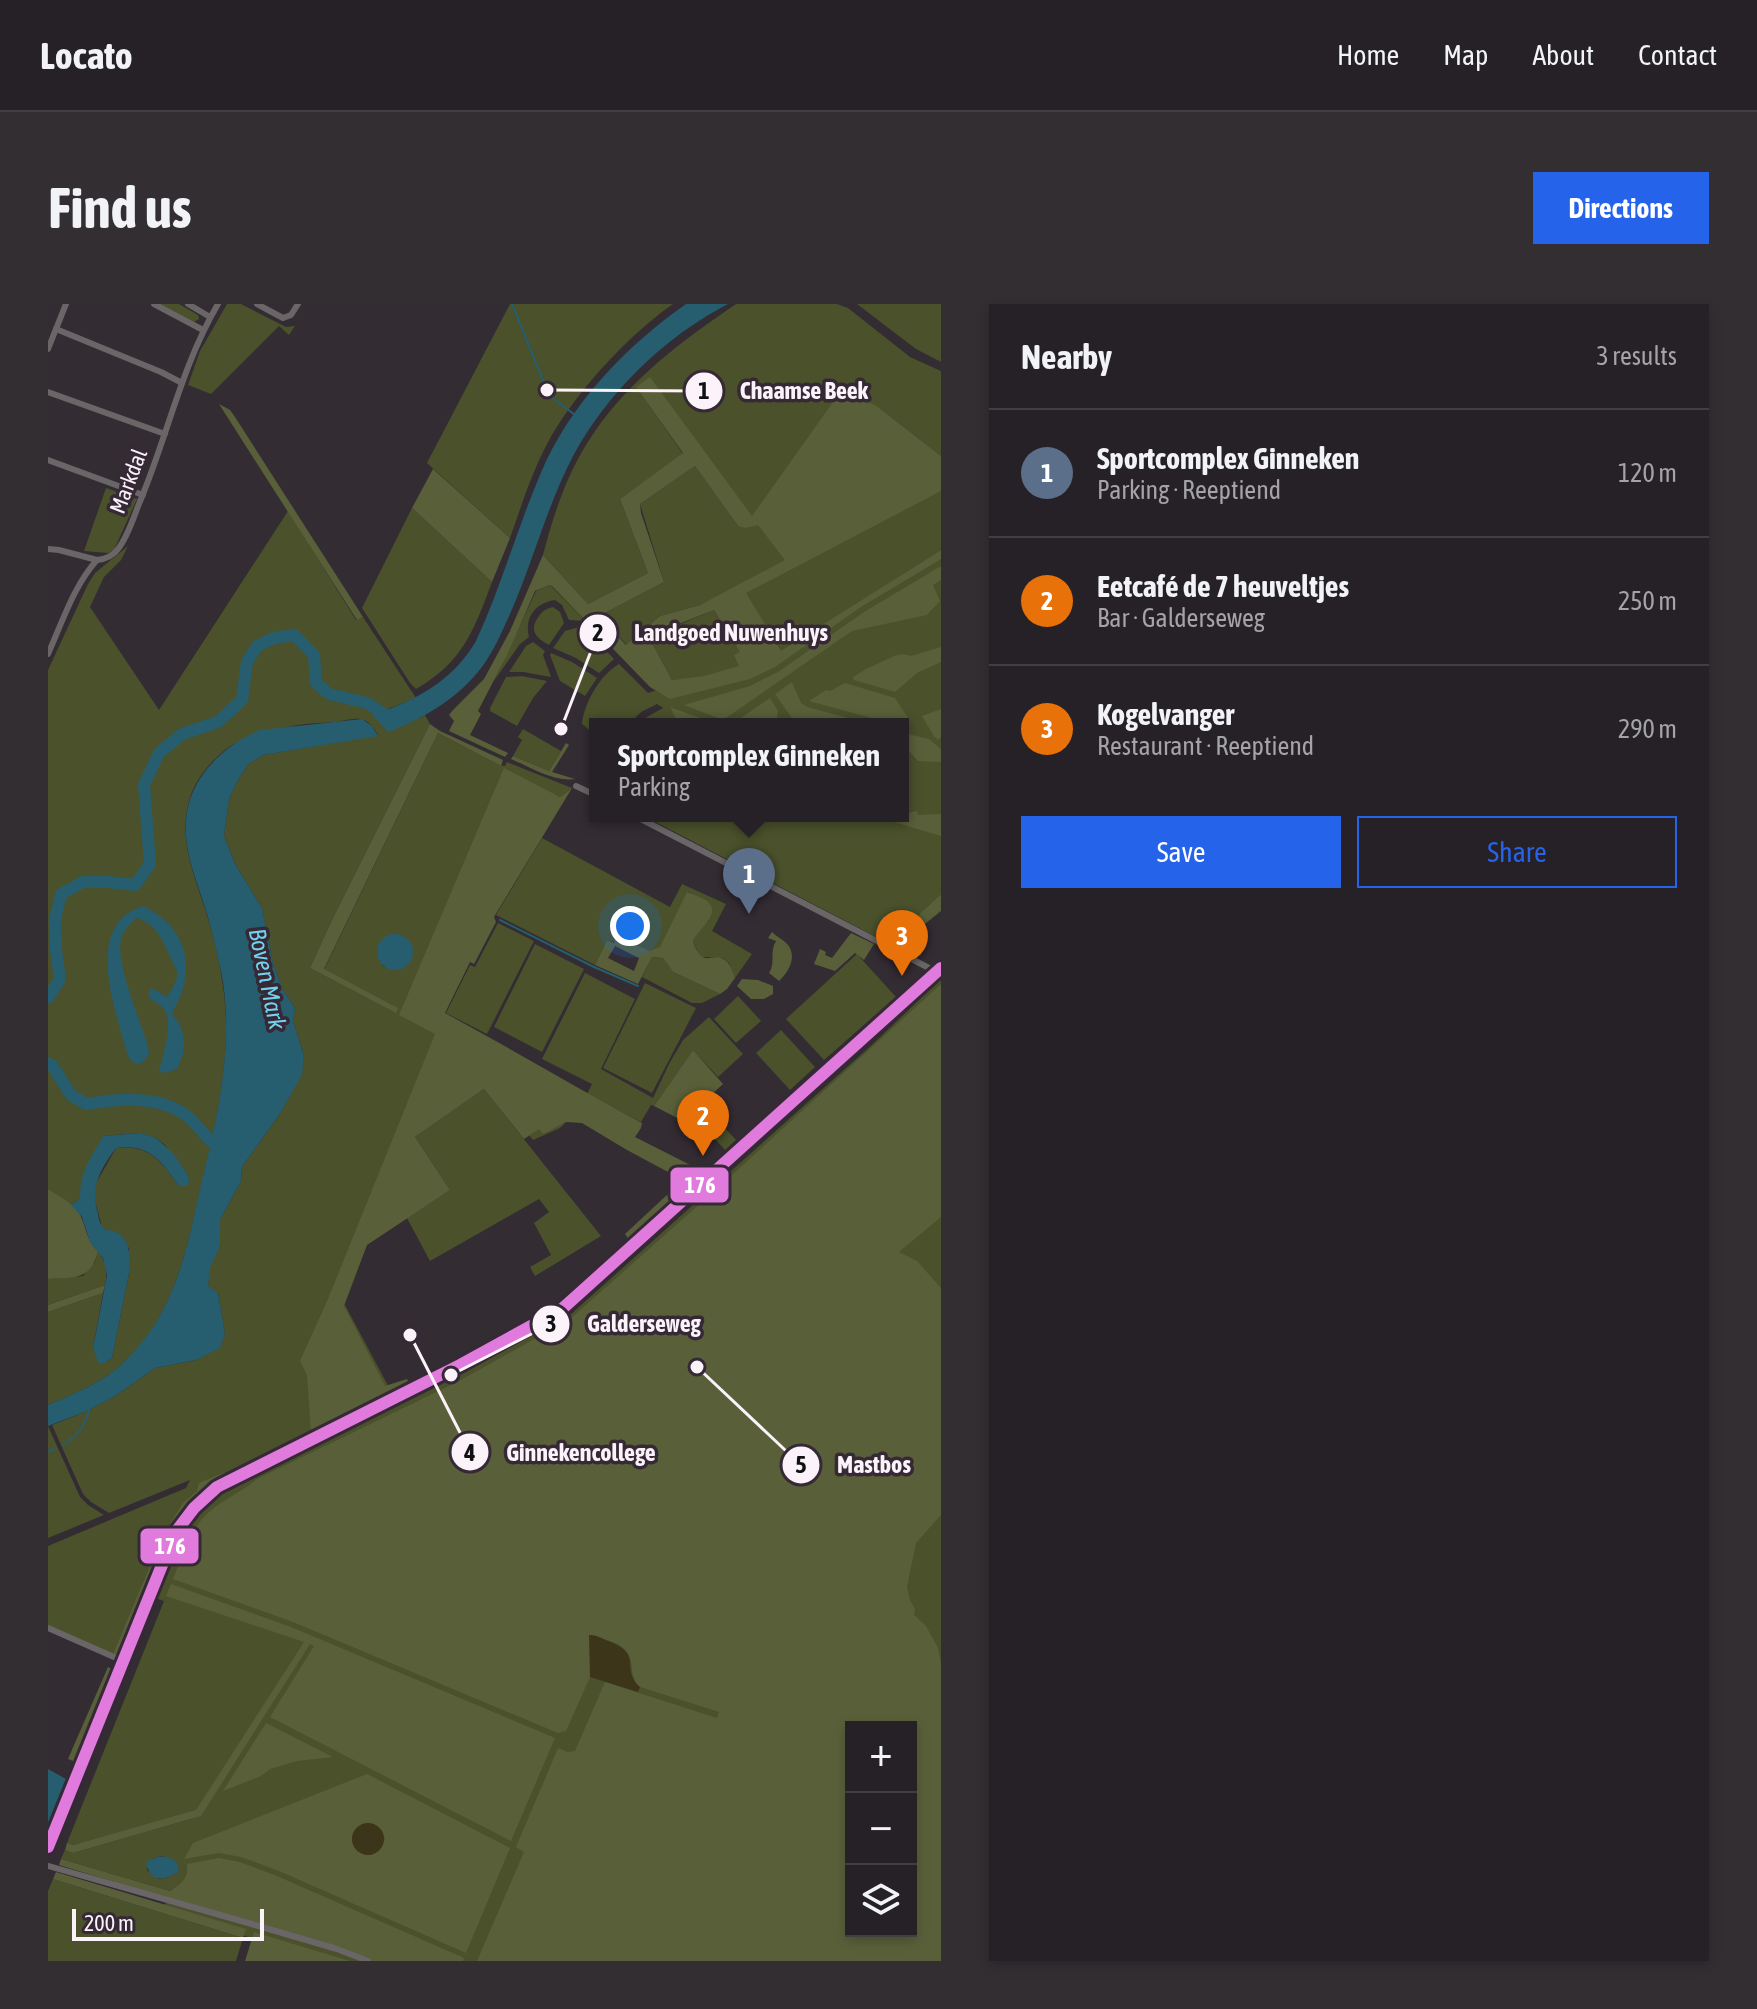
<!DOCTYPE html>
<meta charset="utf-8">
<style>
body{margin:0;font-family:"Asap Condensed",sans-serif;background:#322e32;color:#f1f3f6}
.controls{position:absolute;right:24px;bottom:24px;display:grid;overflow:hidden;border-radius:0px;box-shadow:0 4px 12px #0003}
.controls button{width:72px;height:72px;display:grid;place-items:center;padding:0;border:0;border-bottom:2px solid #423e43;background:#262126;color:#f1f3f6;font:40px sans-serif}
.scale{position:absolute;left:24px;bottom:20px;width:192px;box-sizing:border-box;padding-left:8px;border:4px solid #fbf2fa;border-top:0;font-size:22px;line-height:28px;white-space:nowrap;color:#fbf2fa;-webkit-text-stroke:6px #362936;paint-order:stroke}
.you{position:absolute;left:582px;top:622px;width:28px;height:28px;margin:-20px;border:6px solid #fff;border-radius:50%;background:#1a73e8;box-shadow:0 0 0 12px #1a73e833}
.badge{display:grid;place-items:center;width:52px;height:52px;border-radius:50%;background:#2563eb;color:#fff;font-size:26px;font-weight:700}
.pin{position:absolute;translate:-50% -66px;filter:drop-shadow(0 2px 4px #0008)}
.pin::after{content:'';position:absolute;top:42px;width:28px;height:24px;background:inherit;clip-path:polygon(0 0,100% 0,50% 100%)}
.popup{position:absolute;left:541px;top:414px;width:320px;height:104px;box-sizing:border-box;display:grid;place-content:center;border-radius:0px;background:#262126;filter:drop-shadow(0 2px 6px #0005);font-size:26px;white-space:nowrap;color:#a4a3a7}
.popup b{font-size:30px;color:#f1f3f6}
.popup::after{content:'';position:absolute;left:50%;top:100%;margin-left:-16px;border:16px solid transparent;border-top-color:#262126}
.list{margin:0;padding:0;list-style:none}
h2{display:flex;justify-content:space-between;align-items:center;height:104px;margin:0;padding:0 32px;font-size:34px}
h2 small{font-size:26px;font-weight:400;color:#a4a3a7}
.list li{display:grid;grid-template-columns:52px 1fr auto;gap:24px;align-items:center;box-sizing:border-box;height:128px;padding:0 32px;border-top:2px solid #423e43}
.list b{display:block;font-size:30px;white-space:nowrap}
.list p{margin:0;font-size:26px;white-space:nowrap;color:#a4a3a7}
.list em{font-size:26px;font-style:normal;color:#a4a3a7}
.actions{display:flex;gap:16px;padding:24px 32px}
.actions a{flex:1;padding:18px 0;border:2px solid #2563eb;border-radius:0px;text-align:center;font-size:28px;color:#2563eb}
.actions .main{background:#2563eb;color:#fff}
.icon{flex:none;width:44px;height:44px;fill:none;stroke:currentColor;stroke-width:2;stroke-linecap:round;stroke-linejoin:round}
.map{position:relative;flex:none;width:893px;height:1657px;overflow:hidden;border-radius:0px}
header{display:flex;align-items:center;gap:48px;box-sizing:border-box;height:112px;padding:0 40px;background:#262126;border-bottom:2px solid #423e43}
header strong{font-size:38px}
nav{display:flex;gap:44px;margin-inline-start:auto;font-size:28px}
.intro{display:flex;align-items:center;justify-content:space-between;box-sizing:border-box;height:192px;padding:0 48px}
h1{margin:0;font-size:56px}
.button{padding:20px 36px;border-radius:0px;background:#2563eb;color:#fff;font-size:28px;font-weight:700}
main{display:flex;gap:48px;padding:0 48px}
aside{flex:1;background:#262126;border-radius:0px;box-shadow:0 4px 12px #0003}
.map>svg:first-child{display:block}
</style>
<header>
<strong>Locato</strong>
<nav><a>Home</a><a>Map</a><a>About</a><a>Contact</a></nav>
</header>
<div class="intro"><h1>Find us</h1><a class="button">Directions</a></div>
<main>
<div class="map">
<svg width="893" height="1657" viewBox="0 0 893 1657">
<rect width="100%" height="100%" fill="#332c33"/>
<!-- green -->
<g fill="#4a512b" fill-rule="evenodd">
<polygon points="112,0 131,0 150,11 151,15 146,18"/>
<polygon points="179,0 193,0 238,23 247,22 241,31 231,22 163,90 140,81 152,47"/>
<path d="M462,0H625C579,32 524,92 498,142C483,171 473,203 462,234L379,159Z"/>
<path d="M688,0H789L800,4L862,53L893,67V152L830,103L893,173V246L763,329L893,250V590L840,639L596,512H855V420H590L597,414L615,404L609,400L593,408L581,420H547V431L534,420C536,399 552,371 571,360L600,389L646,374L624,376L602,335L618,326L666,306L670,313L675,290L652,301L612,312L579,341L551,312L616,278L592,200L647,162L690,222L702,210L589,84L635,150L572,195L600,269L540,300L495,251C504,217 514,184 531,153C568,86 626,42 688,0Z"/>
<polygon points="809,0 893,0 893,58 868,45"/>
<polygon points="58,184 89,195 66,246 60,249 36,247"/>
<path d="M364,204L444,278C426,326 415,358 368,385L362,379L314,304Z"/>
<path d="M240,207L308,316L315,313L368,394L325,411L372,414L377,411L382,420L282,620L262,664L345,707L346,702L276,666L390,429L451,461L457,462L459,458L524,484L512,493L507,491L391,716L535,801L512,824L485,836L433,773L355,831L310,932L289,986L345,1091L522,1011L826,739L893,675V1657H198L205,1635L116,1601L139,1578V1572L136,1578L122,1587L13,1555L17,1546L25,1549L146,1514L148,1507L25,1541L19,1539L116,1297L93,1289L121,1221L65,1350L0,1322V1242L138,1184L142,1176L61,1209L43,1198L35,1190L4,1121L39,1107L67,1092L107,1064L148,1056L172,1043L177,1030L170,989L160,983L161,964L172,942V916L193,877L194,863L231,811L253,771L256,752L245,717L247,704L235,686L225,659L214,604L187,560L176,532L181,495L189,478L199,461L215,451L330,431C326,424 321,417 313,415C305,414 295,417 288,418C273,419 256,419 240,423C230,425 221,429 211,432C204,434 195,435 188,439C169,449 148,473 142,494C129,535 147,573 159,611C166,633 171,655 174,676C186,745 169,814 154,880C141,935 130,994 95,1038C65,1075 41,1083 0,1101V1008L55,989L45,1044L59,1057L64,1054L81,969V944L54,923L46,893L47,881L68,844C102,840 113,857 131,882L140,871L117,841L108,834L93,829L55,832L32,895L23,901L0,885V366L40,280L47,269L80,242L73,256L56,273L42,303L111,406ZM346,630L356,632L342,665L335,662L331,656ZM803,1423H863V1627H803ZM114,1552L126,1556L130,1562L120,1573L111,1575L99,1566C100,1557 105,1553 114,1552Z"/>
<path d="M502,281L542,321L535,317L521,316L514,301L507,296C488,299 476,313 481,333L472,340L446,377L488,287Z"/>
<path d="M505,303L512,308L516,319L501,341C490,335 481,328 489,315C494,307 497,305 505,303Z"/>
<polygon points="531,323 542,330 566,355 551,369 528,354 505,344 517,327"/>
<polygon points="485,338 497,347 495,351 503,373 475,368 461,368 478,342"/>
<polygon points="503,349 524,358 549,374 537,392 512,377 502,351"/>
<polygon points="474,372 499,377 485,394 469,422 442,407 442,404 458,373"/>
<polygon points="475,425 513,447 501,467 465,452 474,436 470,433"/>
<polygon points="494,534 622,603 634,580 678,600 664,627 704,650 687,674 681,659 675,654 655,653 651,650 645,638 649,628 661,616 640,588 612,644 601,647 559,636 547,661 448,611"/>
<polygon points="450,619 486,637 439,730 398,709 422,661 427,663"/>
<polygon points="487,640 536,665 494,748 446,723"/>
<polygon points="809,650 848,693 776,756 738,715"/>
<polygon points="604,653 615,654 625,668 672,690 654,699 644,699 594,673"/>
<polygon points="537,669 587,695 553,765 605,794 621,760 635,736 661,713 695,750 670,773 645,746 606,802 603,801 593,818 539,790 544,780 494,755"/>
<polygon points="597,679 648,704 604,789 555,764"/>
<polygon points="690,692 713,717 688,739 666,715"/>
<polygon points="733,726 767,763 742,786 708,749"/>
<polygon points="436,785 553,932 487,972 482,963 503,951 486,919 501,908 491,895 382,957 359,914 402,886 367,833"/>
<polygon points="666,812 688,836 677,846 655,822"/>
<path d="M50,947C58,957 60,969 57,981L0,1001V975L35,972L47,958Z"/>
<polygon points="0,1122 32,1193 40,1201 56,1211 0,1234"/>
<polygon points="5,1575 195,1634 188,1657 0,1657 0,1587"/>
</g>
<!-- forest -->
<g fill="#596039" fill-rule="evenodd">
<path d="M602,73L704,212L795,84L830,103L893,152V187L698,289L733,347L893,246V255L813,303L727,363L702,375L622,395L602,383L505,283L502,281L487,287L460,349L430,407L433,410L422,431L460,449L457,453L401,427L406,417L401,411L405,406L436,375L462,327L495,251L540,300L600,269L572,195L635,149L588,83ZM647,162L690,222L698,224L710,221L737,256L652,301L612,312L578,341L551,312L616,278L593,209L592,200ZM666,306L692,348L686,351L691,362L656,372L624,376L602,335L618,325Z"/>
<polygon points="171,100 182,106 187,113 315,313 309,316"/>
<polygon points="385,165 462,234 444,278 364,204"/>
<polygon points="893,262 893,276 885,281 892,297 879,311 804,327 675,416 636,401 702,382 730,368 816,308"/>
<polygon points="893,343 893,358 869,369 847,388 806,376 805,373 818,365 846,352 854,350 863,352"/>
<polygon points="744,378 753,399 759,403 823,420 748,420 727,390"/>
<polygon points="797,379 847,394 860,414 849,420 846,420 761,397 778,386 782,387"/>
<polygon points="722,394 730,407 728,420 684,420"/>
<polygon points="622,403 668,420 631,420"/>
<polygon points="893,405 893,433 890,436 886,432 874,412"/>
<polygon points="382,420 392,427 455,456 453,462 390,429 276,665 350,704 348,709 262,664 282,620"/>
<polygon points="855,429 881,435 893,445 893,458 870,457 855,440"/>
<path d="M518,439L521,441L504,468L527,475C505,478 482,463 463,455L465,452L501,467Z"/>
<path d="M456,464L512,493L524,484L446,613L448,618L426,660L422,658L397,709C464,745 528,784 594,819L593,824L587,833L660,870L584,940L577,930L635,876L579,846L534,819L518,818L495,830L491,825L476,835L436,785L367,833L402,886L319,941L296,1002L337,1082L359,1075L363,1083L163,1185L140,1204L73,1353L65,1350L113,1236L128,1210L135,1199L149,1187L151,1179L175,1169H181L263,1128L259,1071L252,1057L280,995L387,730L351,711Z"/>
<polygon points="855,500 857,500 855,507 857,511 860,509 869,507 870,511 893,510 893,532 825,512 855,512"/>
<path d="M639,588C645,591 654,593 659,597C675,610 649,625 645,638C656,666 663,647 677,656C682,659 685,668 687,674L679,685L672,690L625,668L615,654L604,653L590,680L547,661L559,636L566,639L569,632L601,647L612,643ZM567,642L591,654L586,667L560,654Z"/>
<polygon points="893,590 893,607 872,624 863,647 858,649 840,639"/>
<path d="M724,628C729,633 736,636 740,641C749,653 741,668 731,677L721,669C728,659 721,648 728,637L720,634Z"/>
<polygon points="803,629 826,640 816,656 807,649 787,667 766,660 772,645 778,648 777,651 784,654"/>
<polygon points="694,675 710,676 725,682 725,690 716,695 703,695 689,682"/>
<path d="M893,680V913L851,948L869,957L893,984V1211L868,1239L859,1283L862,1296L867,1305L866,1311L878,1322L890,1344L893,1359V1657H429L476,1548L468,1543L510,1444L520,1448L527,1447L557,1378L669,1414L671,1408L592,1383C579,1371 588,1358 578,1347C571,1337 553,1335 542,1331V1373L518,1427L510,1429L245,1318L125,1275C134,1253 142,1224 161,1208C176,1195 194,1188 209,1175L411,1077L522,1015L672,882ZM803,1423H863V1627H803Z"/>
<polygon points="645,746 675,780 635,817 606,802"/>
<path d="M0,885C9,891 21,897 28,905C39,918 36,935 50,947C43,977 26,973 0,975Z"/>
<polygon points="57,981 55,989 0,1008 0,1001"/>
<polygon points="123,1280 243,1323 507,1434 463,1537 222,1413 266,1342 262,1340 153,1512 25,1549 17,1546 19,1539 25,1541 148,1506 256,1338 118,1292"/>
<polygon points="60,1363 67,1367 30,1459 20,1455"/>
<polygon points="218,1419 285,1453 249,1457 222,1465 213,1472 175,1487"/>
<path d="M319,1470L462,1544L418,1649L231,1567L193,1553L171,1549L136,1555L145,1539ZM315,1520L334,1526L337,1536L324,1551C302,1551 297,1530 315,1520Z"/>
<path d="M171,1554L192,1558L229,1572L416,1654L415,1657H324L11,1561L13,1555L122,1587C133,1580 141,1575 139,1560Z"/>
<polygon points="8,1568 198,1625 195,1634 5,1575"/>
<polygon points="206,1628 302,1657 197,1657"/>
</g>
<!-- sand -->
<g fill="#3d3519">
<path d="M541,1331C549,1331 553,1334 560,1337C596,1350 572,1364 592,1383L590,1388L542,1373Z"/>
<circle cx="320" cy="1535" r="16"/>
</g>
<!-- water -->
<g fill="#265e6f">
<path d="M638,0H680C616,33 559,89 525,152C499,202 485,258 462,310C453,330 444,351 430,368C406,397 374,415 340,428L324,411C367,397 405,377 428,337C453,283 469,225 492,171C521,101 577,43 638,0Z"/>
<path d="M314,415L324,422L330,432L215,451L199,461L189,478L181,495L176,532L187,560L214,604L225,659L235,686L247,704L245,717L256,752L254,771L231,811L194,863L193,877L172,916V942L162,964L160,982L170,989L177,1030L172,1044L148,1056L107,1064L67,1092L39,1107L0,1122V1101C41,1083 65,1075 94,1038C130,994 141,936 153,881C169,815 185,747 175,678C171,657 166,635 160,613C150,579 133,545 139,508C145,470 178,440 212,426Z"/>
<path d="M95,602C127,617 144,645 136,680C134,691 128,701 124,710C139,727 139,745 129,765L117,769L111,767C115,752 125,721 117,707C114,702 106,697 101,694V687L104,684L119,693C123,686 130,677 129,669C129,665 126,661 124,657C116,639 109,619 88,614C82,620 75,627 73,635C67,657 93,719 100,742L101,751L95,758L89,760L82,756L79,749C68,707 34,621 95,602Z"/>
<circle cx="347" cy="648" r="18"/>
<path d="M93,829L108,834L125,849L140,871L141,879L139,882H131C113,857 102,839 68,844C52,866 42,882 50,910C51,917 52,921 58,926C82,927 83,950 81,969L64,1054L54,1060L50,1058L45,1044L59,971L55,954L42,938L34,913L23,901L32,895C32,867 42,855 55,832Z"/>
<polygon points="0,1465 18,1475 0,1519"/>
<path d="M109,1553C119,1551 133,1556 130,1568C114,1577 102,1579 98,1558Z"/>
</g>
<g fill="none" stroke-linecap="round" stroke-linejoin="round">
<!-- stream -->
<g stroke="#265e6f" stroke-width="2">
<polyline points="464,0 499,86 506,95 527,111"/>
<polyline points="452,616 546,663 590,682"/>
<path d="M15,1141C30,1131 36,1124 41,1106"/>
<polyline points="0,1148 6,1145"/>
</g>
<!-- river -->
<g stroke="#265e6f" stroke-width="12">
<polyline points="0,694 12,675 8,646 7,616 13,590 35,578 60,578 87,581 102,560 96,481 111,449 134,430 170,418 194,396 199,358 209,342 226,334 246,331 266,351 268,379 281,390 319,399 344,415"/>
<path d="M0,759L4,761L23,791L38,800C70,795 106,791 135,809C144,815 150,823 157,831C162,837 169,842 176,847"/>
</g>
<!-- street -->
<g stroke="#6a6668" stroke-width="6">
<polyline points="106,0 155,26"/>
<polyline points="140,0 162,13"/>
<polyline points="209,0 235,14 243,11 250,0"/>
<polyline points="8,25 113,68 134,79"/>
<polyline points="0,45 18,0"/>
<polyline points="0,88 117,130"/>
<polyline points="0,156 95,191"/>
<polyline points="0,245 11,246 49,256"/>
<path d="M0,350C14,319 26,281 49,256C58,255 65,252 70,245C81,231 86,211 93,195C120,130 134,61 170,0"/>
<polyline points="528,482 547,491"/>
<polyline points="587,512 881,664 886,670"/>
<polyline points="0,1324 75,1357"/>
<polyline points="0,1562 207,1621 289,1645 320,1657"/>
</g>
<!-- secondary -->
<path stroke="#6e686a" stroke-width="9" d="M0,1543L127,1229C139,1210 151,1196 169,1183L412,1061L514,1005L893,664"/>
<defs>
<polyline id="bus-1" points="0,1543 127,1229 146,1204 169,1183 412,1061 514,1005 893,664"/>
</defs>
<!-- bus-1 casing -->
<use href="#bus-1" stroke="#362936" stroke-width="18"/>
<!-- bus-1 -->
<use href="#bus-1" stroke="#e07add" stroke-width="12"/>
</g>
<g text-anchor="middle" stroke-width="7" stroke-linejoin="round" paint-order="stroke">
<!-- street labels -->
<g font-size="22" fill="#fbf2fa" stroke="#362936">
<text transform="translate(80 177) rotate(-69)" y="8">Markdal</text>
</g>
<!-- water labels -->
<g font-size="24" font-style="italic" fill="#73d2ef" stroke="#362936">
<text transform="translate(219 675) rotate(78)" y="8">Boven Mark</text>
</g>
</g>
<!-- callouts -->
<path fill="none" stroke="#fbf2fa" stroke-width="3" d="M499 86L656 87M513 425L550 329M403 1071L503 1020M362 1031L422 1148M649 1063L753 1161"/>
<g fill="#fbf2fa" stroke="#362936" stroke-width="3">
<circle cx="499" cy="86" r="8"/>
<circle cx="513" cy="425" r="8"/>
<circle cx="403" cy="1071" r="8"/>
<circle cx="362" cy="1031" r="8"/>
<circle cx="649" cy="1063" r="8"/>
<circle cx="656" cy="87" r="20"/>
<circle cx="550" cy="329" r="20"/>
<circle cx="503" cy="1020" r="20"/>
<circle cx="422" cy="1148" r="20"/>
<circle cx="753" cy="1161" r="20"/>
</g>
<g font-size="24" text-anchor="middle" font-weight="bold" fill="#111">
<text x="656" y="95">1</text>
<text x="550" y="337">2</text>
<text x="503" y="1028">3</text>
<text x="422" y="1157">4</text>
<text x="753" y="1169">5</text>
</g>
<g font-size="24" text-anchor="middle" font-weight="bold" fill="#fbf2fa" stroke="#362936" stroke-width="7" stroke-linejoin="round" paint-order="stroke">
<text x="756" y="95">Chaamse Beek</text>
<text x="683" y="337">Landgoed Nuwenhuys</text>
<text x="596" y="1028">Galderseweg</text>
<text x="533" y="1157">Ginnekencollege</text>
<text x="826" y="1169">Mastbos</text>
</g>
<g stroke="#362936" stroke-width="3">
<rect x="621" y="862" width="61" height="38" rx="8" fill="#e07add"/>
<rect x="91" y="1223" width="61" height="38" rx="8" fill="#e07add"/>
</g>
<g font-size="22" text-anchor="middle" font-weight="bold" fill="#fff">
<text x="652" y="889">176</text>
<text x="122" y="1250">176</text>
</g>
</svg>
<div class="controls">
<button>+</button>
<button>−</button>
<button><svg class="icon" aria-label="layers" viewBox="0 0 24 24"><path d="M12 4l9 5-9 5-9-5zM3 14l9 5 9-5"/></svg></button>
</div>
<div class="scale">200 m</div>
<div class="you"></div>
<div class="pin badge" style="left:701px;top:610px;background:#5c6f8a">1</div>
<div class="popup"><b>Sportcomplex Ginneken</b>Parking</div>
<div class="pin badge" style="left:655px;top:852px;background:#e8710a">2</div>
<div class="pin badge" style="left:854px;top:672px;background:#e8710a">3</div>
</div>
<aside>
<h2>Nearby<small>3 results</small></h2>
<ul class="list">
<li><span class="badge" style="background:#5c6f8a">1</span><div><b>Sportcomplex Ginneken</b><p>Parking · Reeptiend</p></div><em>120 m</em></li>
<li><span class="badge" style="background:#e8710a">2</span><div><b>Eetcafé de 7 heuveltjes</b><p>Bar · Galderseweg</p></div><em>250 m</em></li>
<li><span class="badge" style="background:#e8710a">3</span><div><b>Kogelvanger</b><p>Restaurant · Reeptiend</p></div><em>290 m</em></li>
</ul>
<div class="actions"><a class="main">Save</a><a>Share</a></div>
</aside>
</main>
